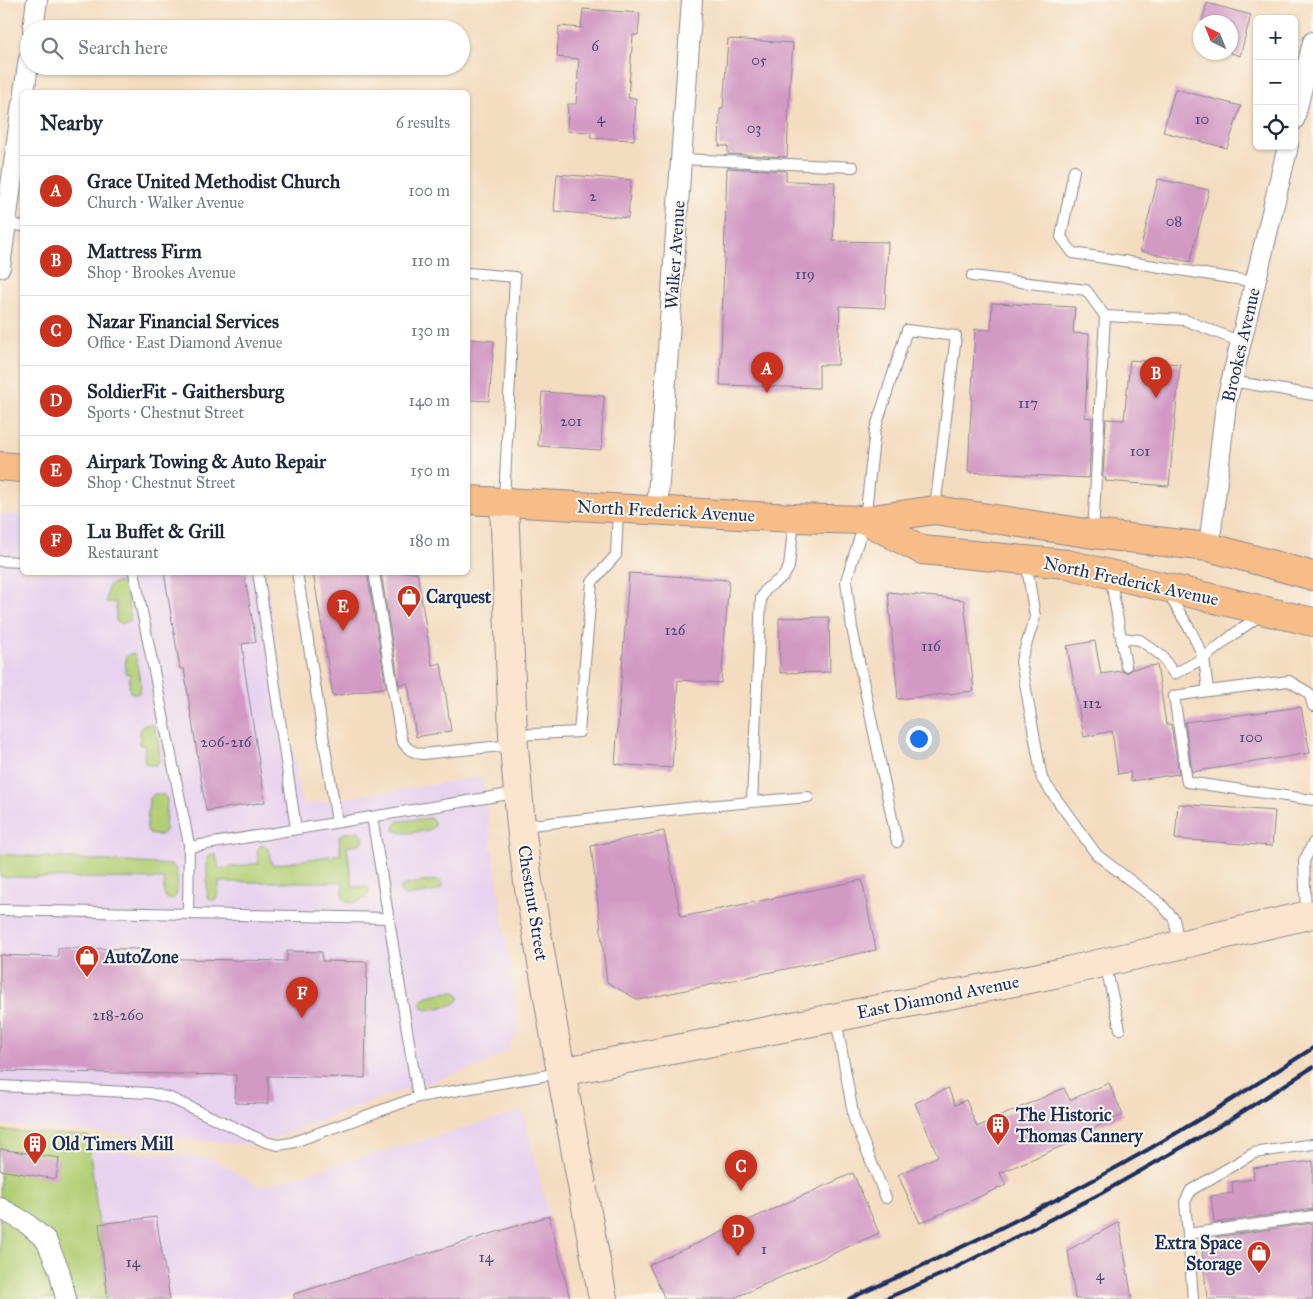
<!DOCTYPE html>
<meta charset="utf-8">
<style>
body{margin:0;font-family:"IM FELL Great Primer",serif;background:#f2f2f3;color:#1f2937}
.controls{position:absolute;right:15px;top:15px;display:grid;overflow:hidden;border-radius:8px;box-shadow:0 1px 4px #0004}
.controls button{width:45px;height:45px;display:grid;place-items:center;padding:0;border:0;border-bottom:1px solid #e0e1e3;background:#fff;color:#1f2937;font:25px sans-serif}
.compass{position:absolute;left:1193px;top:15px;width:45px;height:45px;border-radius:50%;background:#fff;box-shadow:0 1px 4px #0004;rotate:317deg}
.you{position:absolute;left:918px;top:738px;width:18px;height:18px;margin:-12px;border:4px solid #fff;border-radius:50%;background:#1a73e8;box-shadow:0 0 0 8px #1a73e833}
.badge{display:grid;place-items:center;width:32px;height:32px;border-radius:50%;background:#c8321e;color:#fff;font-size:16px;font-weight:700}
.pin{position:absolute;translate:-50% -41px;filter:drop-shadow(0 1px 2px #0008)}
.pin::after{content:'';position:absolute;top:26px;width:18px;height:15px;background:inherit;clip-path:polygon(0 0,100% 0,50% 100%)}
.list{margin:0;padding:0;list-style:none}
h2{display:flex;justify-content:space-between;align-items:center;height:65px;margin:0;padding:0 20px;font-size:21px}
h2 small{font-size:16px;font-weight:400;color:#747a83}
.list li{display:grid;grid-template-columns:32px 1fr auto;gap:15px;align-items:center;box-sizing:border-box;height:70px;padding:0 20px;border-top:1px solid #e0e1e3}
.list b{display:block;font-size:19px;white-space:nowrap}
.list p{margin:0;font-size:16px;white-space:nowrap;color:#747a83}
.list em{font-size:16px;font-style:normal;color:#747a83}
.icon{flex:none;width:28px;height:28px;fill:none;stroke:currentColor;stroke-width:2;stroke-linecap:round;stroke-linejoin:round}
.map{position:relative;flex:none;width:1313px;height:1299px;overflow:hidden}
.search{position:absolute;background:#fff;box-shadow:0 1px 4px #0004;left:20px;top:20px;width:450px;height:55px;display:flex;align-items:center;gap:12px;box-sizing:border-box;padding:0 18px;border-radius:28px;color:#747a83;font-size:19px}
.panel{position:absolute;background:#fff;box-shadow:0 1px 4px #0004;left:20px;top:90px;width:450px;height:485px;border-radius:8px}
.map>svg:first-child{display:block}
</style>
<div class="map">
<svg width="1313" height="1299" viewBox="0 0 1313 1299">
<rect width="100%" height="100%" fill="#fbf7ec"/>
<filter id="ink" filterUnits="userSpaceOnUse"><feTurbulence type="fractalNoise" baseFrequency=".02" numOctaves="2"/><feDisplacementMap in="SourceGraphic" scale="10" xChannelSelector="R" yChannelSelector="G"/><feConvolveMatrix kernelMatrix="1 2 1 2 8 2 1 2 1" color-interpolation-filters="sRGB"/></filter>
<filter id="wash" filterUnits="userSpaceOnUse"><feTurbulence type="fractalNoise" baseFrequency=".0096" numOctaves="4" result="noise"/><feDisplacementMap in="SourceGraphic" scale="20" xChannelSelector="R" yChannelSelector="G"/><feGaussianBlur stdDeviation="1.12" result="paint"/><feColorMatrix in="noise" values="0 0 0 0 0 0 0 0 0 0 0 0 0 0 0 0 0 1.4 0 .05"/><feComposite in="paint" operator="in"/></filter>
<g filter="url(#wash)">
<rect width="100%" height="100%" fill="#f4dcc0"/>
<!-- built -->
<g fill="#e7d2ef">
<polygon points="0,514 22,515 22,572 265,573 302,805 482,777 519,1027 508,1050 485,1064 380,1098 255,1145 0,1125"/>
<polygon points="523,1111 549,1216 278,1299 170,1299 156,1217 99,1224 90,1150 212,1158 260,1187"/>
</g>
<!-- green -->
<g fill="#b2ce74" stroke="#667e69">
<path d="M113,583H122L126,587L130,617V620C125,624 120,625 116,621V603L106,602L108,587Z"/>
<polygon points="129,654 134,654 136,657 141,687 139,693 135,694 130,692 129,686 130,674 125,673 126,657"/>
<path d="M145,724L153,725C158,733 161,753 159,762L156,765H150L146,764L144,760L145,745H140C140,738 138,728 145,724Z"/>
<path d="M154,794L164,795L167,799L165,829C164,836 157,836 150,834L147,830V827L149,799Z"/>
<path d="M430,818L434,821C435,826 433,828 429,830C419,831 403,836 394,830L395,825L399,821Z"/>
<path d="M358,831L363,835L364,840L359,844L347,847L353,887L365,886L370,890L368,896C361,901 354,904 346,902L343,897V882H219L218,896L217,899L211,900L207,897V857L211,854L216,855L219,869L259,863L257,851L260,846L265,845L268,849L272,865L341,854L339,840L340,836L344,833Z"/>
<path d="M0,854L172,865C173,866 175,867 175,868C178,872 179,894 175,897C173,900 171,899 167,899L164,893V879L0,877Z"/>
<polygon points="435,880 440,881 442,885 441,889 437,891 407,896 402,894 400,891 401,887 404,885"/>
<path d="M451,992H456L460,997L458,1001L452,1005L427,1010L423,1008L420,1004C423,993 441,994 451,992Z"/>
<polygon points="0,1130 88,1136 108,1299 0,1299"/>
</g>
<g id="blocks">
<!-- building -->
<g fill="#d299c5">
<polygon points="1207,3 1251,15 1240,56 1228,52 1230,52 1230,22 1202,22"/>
<polygon points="583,9 640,13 638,35 633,35 628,98 636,98 634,140 591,138 591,132 567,131 568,104 576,104 579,59 557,57 559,26 581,28"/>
<polygon points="728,39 793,43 790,80 787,157 728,154 728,146 719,146 720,108 723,108"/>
<polygon points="1175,89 1241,106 1227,148 1163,132"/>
<polygon points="727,168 786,171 786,181 835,182 833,241 888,242 885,308 840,306 838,365 819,365 819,388 720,385"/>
<polygon points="557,174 631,180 628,218 554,211"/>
<polygon points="1158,179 1209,190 1190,262 1140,251"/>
<polygon points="992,303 1075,307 1073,333 1089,334 1085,417 1092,418 1089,478 968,472 975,329 991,330"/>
<polygon points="468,339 494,341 489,401 468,400"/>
<polygon points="1130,360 1180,364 1169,486 1105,481 1106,478 1103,478 1106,419 1124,420"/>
<polygon points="542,392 604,396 601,450 538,446"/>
<polygon points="164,572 244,572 256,642 242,644 244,659 243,659 265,802 206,811 184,669 180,669"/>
<polygon points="313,572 367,572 386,687 333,696"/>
<polygon points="381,572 417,572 432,665 441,663 451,731 416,737 408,683 399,685"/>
<polygon points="629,573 729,580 721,683 678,680 672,768 615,764"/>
<polygon points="888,592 964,600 974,691 898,699"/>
<polygon points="829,617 830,672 780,673 779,618"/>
<polygon points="1095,641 1101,674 1121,671 1127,673 1132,669 1157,665 1166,724 1171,724 1179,774 1131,781 1130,772 1118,774 1112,731 1084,737 1067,646"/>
<polygon points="1301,707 1310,753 1192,772 1185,722"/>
<polygon points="1178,804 1275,811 1272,846 1175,839"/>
<polygon points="664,831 681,917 862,880 876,950 638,1000 607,982 591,846"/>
<polygon points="58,948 140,949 140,958 287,961 287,951 322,952 322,961 367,962 365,1078 268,1076 268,1104 235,1103 236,1075 0,1071 0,955 58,957"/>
<polygon points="1109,1083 1123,1115 1083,1133 1085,1136 1000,1173 1006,1185 920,1223 898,1175 938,1156 915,1103 948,1088 955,1105 966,1100 977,1127 1064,1088 1070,1100"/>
<polygon points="0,1149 59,1158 56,1179 0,1170"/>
<polygon points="1313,1161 1313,1209 1214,1223 1211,1196 1233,1193 1232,1182 1254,1179 1253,1168"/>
<polygon points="853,1173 879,1233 732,1299 665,1299 649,1265"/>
<polygon points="549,1216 570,1299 294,1299 294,1294"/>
<polygon points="156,1217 170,1299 108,1299 99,1224"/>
<polygon points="1119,1222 1132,1299 1075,1299 1068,1250"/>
<polygon points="1313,1223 1313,1299 1207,1299 1202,1248 1217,1247 1216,1237"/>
</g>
</g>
</g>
<g filter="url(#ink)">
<use href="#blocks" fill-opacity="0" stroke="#88868f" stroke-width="1"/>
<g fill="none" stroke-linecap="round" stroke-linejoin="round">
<defs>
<g id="lane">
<polyline points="682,159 853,167"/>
<polyline points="1074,170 1061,237 1073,253 1255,282"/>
<polyline points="4,223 22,226"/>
<polyline points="468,273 515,277 504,501"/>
<polyline points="972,276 1086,290 1105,316"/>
<polyline points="1232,381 1313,395"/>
<polyline points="1093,533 1105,316 1185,320 1241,342"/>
<polyline points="0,561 22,562"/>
<polyline points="1026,561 1035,617 1021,661 1042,779 1097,855 1160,903 1174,919 1179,944"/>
<polyline points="134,572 189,844 188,914"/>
<polyline points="258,572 296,829"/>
<polyline points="297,572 337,822"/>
<path d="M374,572L401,738C405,748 411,752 422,754L512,745"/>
<polyline points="1110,575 1126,666"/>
<polyline points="1167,592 1191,631 1204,658 1208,691 1289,681 1309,693 1313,706"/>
<polyline points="1122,638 1140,640 1162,656 1174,674 1204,658 1238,631 1262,614"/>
<polyline points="1208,691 1174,696 1187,782 1313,800"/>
<polyline points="514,735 579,732 592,582 616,555 618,509"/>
<polyline points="752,802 761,598 766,589 784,576 789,567 794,520"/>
<polyline points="372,817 418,1097"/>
<polyline points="522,826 696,807 808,797"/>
<polyline points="897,842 852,628 846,581 865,520 875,430 907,330 956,336 935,508"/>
<polyline points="189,847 516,793"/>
<polyline points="0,910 389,918"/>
<polyline points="1306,915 1304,861 1313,843"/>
<polyline points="1105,963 1120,1029"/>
<polyline points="836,1019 854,1119 886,1198"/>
<polyline points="0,1086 150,1093 170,1098 266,1142 278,1145 291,1143 418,1097 560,1073"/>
<polyline points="1188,1234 1185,1202 1191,1190 1254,1153 1313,1144"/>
<polyline points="1193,1299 1188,1234 1313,1216"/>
</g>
<g id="street">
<polyline points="33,29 37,0"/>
<polyline points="24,92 29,59"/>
<polyline points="1294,120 1313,42"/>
<polyline points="0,267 22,104"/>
<polyline points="657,511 692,0"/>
<polyline points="1209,547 1226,404 1288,146"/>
<polyline points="0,1208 25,1222 46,1240 59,1270 66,1299"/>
</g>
<g id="secondary">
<polyline points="504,502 513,735 521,826 528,882 561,1072 603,1299"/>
<polyline points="561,1072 1059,973 1313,914"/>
</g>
<g id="primary">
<polyline points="0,466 22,468"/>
<polyline points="468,500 794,518 865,520 935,510 1093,534 1209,547 1313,576"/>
<polyline points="865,520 922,550 1067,564 1313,622"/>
</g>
</defs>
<!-- lane casing -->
<use href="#lane" stroke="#88868f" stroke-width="12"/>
<!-- street casing -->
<use href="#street" stroke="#88868f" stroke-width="22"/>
<!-- secondary casing -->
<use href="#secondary" stroke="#88868f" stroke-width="30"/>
<!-- primary casing -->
<use href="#primary" stroke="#88868f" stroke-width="30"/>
<!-- lane -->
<use href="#lane" stroke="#fff" stroke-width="10"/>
<!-- street -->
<use href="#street" stroke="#fff" stroke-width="20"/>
<!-- secondary -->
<use href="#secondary" stroke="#fce5cf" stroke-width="28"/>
<!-- primary -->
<use href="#primary" stroke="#f7bd88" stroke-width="28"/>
<!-- rail -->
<g stroke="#1b2f5e" stroke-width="4">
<path d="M849,1299C932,1262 1014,1223 1095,1179C1170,1139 1241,1094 1313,1048"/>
<polyline points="885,1299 949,1271 1100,1194 1228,1121 1313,1067"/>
</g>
</g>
</g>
<!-- icons -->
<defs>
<symbol id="shop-pin" viewBox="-11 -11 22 30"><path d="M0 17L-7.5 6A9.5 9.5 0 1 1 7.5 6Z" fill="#c8321e" stroke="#fbf7ec"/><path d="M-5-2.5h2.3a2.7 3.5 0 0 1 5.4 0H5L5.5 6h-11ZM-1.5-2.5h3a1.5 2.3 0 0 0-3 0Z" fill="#fff"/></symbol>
<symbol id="building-pin" viewBox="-11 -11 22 30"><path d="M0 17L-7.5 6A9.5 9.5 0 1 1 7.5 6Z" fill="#c8321e" stroke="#fbf7ec"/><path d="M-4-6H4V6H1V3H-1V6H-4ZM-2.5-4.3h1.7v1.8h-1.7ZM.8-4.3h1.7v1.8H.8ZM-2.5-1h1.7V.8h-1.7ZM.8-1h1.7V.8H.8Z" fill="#fff"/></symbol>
</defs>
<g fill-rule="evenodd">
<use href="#shop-pin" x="395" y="583" width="28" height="38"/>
<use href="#shop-pin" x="73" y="943" width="28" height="38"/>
<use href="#building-pin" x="984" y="1111" width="28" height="38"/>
<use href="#building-pin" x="21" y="1130" width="28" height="38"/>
<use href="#shop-pin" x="1245" y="1239" width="28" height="38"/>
</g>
<g text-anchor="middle" stroke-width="4" stroke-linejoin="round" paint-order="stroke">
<!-- number labels -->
<g font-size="15" fill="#494a78">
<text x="595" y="51">6</text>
<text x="759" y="65">05</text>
<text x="601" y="123">4</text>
<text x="1202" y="124">10</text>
<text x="754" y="133">03</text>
<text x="593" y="201">2</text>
<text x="1174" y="226">08</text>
<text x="805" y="279">119</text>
<text x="1028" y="408">117</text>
<text x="571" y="426">201</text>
<text x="1140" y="456">101</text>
<text x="675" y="635">126</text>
<text x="931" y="651">116</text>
<text x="1092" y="708">112</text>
<text x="1251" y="742">100</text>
<text x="226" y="747">206-216</text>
<text x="118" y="1020">218-260</text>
<text x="764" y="1254">1</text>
<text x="486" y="1262">14</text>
<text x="133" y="1267">14</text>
<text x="1100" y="1280">4</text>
</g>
<!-- street labels -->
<g font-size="18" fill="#1b2f5e" stroke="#fbf7ec">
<text transform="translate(675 255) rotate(-86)" y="6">Walker Avenue</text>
<text transform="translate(1241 345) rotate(-77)" y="6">Brookes Avenue</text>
<text transform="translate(666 511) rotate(3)" y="6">North Frederick Avenue</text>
<text transform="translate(1131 581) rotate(12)" y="6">North Frederick Avenue</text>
<text transform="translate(533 903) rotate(81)" y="6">Chestnut Street</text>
<text transform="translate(938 997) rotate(-11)" y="6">East Diamond Avenue</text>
</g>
<!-- poi labels -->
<g font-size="18" font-weight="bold" fill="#1b2f5e" stroke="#fbf7ec" text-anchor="start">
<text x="426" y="603">Carquest</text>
<text x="104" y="963">AutoZone</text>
<text x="1016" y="1121">The Historic<tspan x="1016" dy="21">Thomas Cannery</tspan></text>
<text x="52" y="1150">Old Timers Mill</text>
<text x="1242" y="1249" text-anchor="end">Extra Space<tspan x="1242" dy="21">Storage</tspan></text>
</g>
</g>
</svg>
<div class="controls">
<button>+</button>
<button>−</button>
<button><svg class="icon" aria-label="locate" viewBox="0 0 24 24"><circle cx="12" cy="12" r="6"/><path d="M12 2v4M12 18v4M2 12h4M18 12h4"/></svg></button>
</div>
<svg class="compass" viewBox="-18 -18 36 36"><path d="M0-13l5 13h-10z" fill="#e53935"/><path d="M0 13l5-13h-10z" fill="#747a83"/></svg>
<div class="you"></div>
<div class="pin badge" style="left:767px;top:393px">A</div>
<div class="pin badge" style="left:1156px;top:398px">B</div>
<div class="pin badge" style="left:741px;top:1191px">C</div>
<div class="pin badge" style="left:738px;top:1256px">D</div>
<div class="pin badge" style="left:343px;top:631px">E</div>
<div class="pin badge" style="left:302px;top:1018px">F</div>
<div class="search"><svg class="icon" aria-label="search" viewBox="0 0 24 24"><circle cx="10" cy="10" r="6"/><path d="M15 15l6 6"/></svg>Search here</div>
<section class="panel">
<h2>Nearby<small>6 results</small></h2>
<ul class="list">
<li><span class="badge">A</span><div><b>Grace United Methodist Church</b><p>Church · Walker Avenue</p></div><em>100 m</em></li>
<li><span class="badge">B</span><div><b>Mattress Firm</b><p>Shop · Brookes Avenue</p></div><em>110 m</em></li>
<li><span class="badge">C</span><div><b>Nazar Financial Services</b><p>Office · East Diamond Avenue</p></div><em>130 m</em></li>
<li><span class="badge">D</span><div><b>SoldierFit - Gaithersburg</b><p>Sports · Chestnut Street</p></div><em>140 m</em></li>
<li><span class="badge">E</span><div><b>Airpark Towing &amp; Auto Repair</b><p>Shop · Chestnut Street</p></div><em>150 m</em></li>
<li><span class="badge">F</span><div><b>Lu Buffet &amp; Grill</b><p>Restaurant</p></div><em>180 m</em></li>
</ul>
</section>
</div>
